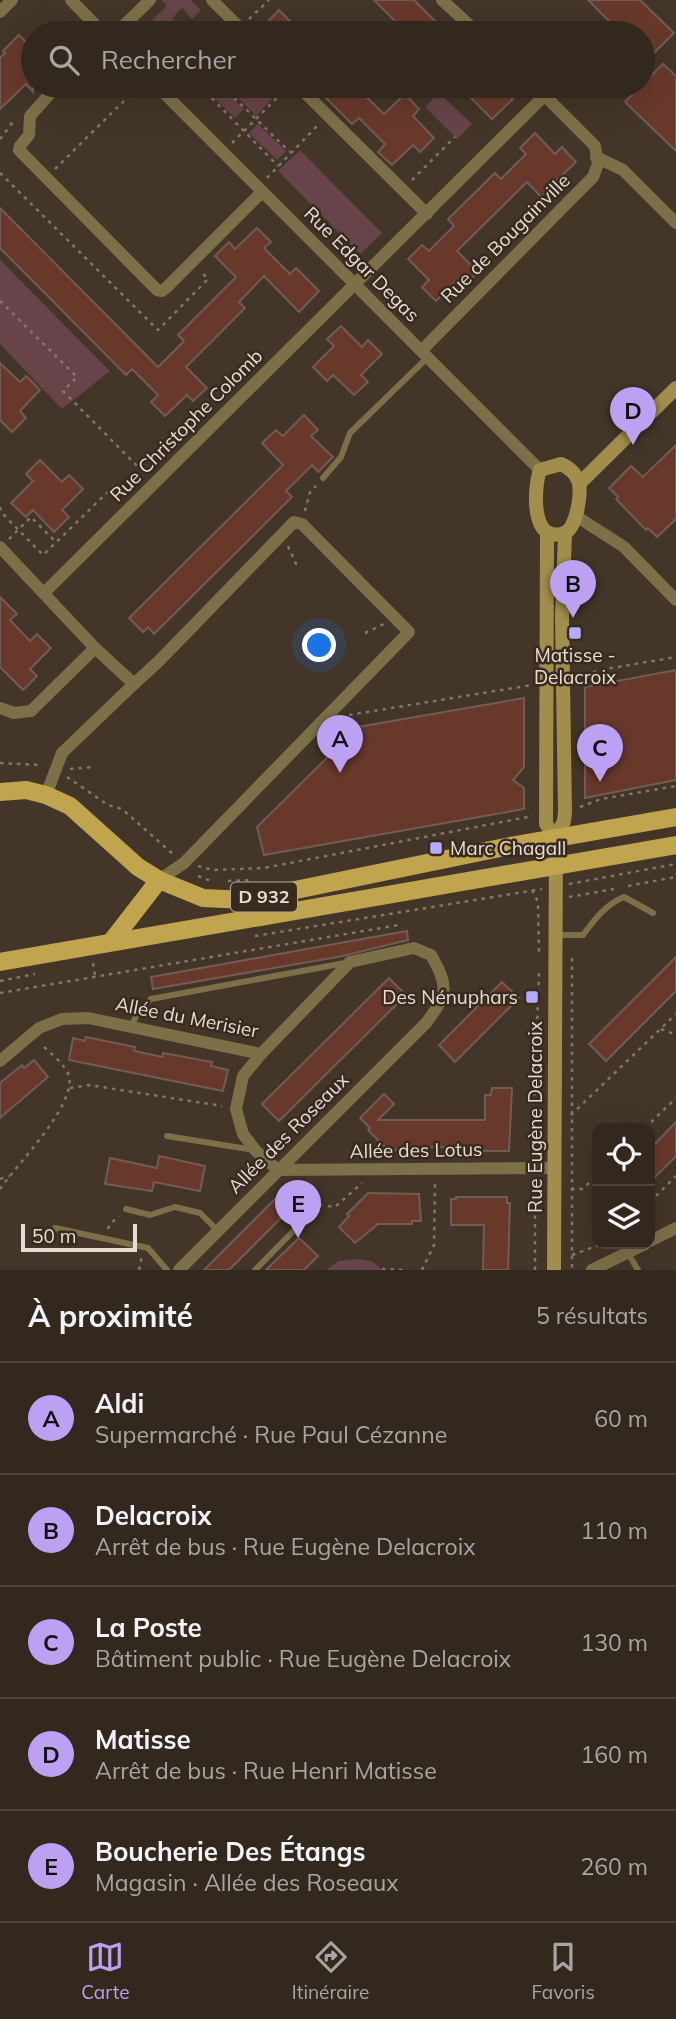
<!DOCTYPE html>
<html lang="fr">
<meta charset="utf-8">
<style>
body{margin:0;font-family:Mulish,sans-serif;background:#3a3026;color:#f1f3f6}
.controls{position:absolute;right:21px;bottom:21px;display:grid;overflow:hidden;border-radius:14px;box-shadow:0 7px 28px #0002}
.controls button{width:63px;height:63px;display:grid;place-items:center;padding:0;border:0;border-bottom:2px solid #4d443b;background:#32281d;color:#f1f3f6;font:35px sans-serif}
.scale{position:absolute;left:21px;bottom:18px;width:116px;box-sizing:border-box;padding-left:7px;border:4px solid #e6ddd5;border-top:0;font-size:19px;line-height:24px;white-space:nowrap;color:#e6ddd5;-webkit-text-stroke:5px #382b1e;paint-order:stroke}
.you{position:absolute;left:320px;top:646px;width:24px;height:24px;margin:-18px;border:5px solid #fff;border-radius:50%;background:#1a73e8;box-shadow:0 0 0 10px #1a73e833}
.badge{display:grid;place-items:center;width:46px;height:46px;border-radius:50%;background:#bca0f2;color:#111;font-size:23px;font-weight:700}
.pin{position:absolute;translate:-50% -58px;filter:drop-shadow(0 2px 4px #0008)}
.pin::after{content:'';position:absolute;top:37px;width:24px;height:21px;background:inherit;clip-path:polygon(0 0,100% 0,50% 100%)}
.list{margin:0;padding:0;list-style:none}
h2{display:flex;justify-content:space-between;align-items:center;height:91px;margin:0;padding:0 28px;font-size:30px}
h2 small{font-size:23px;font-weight:400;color:#a8a6a4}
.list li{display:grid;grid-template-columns:46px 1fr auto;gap:21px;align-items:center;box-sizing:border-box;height:112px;padding:0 28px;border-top:2px solid #4d443b}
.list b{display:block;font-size:26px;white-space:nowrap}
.list p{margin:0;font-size:23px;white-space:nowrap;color:#a8a6a4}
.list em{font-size:23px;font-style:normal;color:#a8a6a4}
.icon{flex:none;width:38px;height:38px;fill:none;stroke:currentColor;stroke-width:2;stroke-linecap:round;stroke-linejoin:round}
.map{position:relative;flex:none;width:676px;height:1270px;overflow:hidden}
.search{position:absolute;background:#32281d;box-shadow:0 7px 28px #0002;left:21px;right:21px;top:21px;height:77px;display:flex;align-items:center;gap:18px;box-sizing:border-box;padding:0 24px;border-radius:38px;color:#a8a6a4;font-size:26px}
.sheet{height:651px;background:#32281d}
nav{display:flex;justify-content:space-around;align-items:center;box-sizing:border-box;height:98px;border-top:2px solid #4d443b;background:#32281d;font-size:19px;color:#a8a6a4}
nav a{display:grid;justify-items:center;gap:4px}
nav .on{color:#bca0f2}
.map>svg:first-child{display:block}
</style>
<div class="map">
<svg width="676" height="1270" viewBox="0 0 676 1270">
<rect width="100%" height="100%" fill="#433527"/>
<!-- green -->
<g fill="#664449">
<polygon points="162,0 191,0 201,10 192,19 182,8 172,18 182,29 178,33 167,20 154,33 139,33 167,6"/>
<polygon points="214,86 220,86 244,109 235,118 208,92"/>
<polygon points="231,86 254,86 261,93 265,89 273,98 256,116 230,90 233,88"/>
<polygon points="439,93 472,124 457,139 425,107"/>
<polygon points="258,124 286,151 277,160 249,133"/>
<polygon points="300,150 382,233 360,254 278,171"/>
<polygon points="0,260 110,371 62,409 0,344"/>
<polygon points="360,1259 371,1261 383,1270 326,1270 339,1261"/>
</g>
<!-- building -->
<g fill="#68392b" stroke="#715c55" stroke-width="2">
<polygon points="374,0 414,0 447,33 407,33"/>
<polygon points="588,0 640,0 674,33 643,64 643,33 621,33"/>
<polygon points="279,10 302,33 257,33"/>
<polygon points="19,35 33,49 27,56 33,62 33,92 26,84 0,109 0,58 5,53 3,51"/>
<polygon points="663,64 676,76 676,151 625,102"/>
<polygon points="314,86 355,86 384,114 405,94 419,109 413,116 434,138 420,152 413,145 392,165 378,152 385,144 359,118 352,124"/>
<polygon points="459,86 500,86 513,99 492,119"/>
<polygon points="535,133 555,154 562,147 576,162 555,182 562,189 547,203 527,182 457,251 478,272 463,287 457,280 436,301 422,287 429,280 408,259 422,245 429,251 454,226 448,219 495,173 501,179 526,154 520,148"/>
<polygon points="0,208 158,367 184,341 178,335 236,277 215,256 229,242 235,249 257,228 271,242 264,248 290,274 296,268 319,291 299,312 264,276 239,302 245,308 186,367 207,388 193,401 187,395 165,416 151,402 158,395 132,369 126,375 0,248"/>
<polygon points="341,326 362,347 368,340 382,354 361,375 368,382 354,395 333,375 327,381 313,367 334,346 327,339"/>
<polygon points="0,363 20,382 26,376 40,390 20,411 26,418 12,432 0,420"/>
<polygon points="304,415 318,430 311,436 333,457 318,472 312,465 286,491 292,497 154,634 148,627 143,632 129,618 283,465 262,443 276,430 283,436"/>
<polygon points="676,445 676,519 657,537 648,528 646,530 616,499 618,497 609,488 631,466 643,477"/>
<polygon points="40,460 62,482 69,475 83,489 62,510 69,517 54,532 33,510 26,517 11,503 33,481 26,474"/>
<polygon points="0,597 17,614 10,620 30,641 37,634 51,648 30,669 37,676 23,690 0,667"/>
<polygon points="676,670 676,780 585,798 585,687"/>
<polygon points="524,698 524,767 513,780 524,788 524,809 264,855 257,827 358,727"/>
<polygon points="407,931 408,940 343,956 153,989 151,977"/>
<polygon points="676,957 676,991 606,1061 589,1044"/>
<polygon points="389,978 406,995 279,1121 262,1104"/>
<polygon points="502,982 519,998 455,1062 439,1045"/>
<polygon points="86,1037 135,1047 134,1051 163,1057 163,1053 212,1062 211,1066 228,1070 223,1091 69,1060 73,1038 85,1041"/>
<polygon points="34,1060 48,1077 0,1118 0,1083 22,1065 24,1068"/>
<polygon points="492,1088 512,1088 509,1151 465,1151 465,1148 437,1147 417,1148 417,1150 388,1150 368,1130 370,1128 360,1118 384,1094 394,1104 378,1120 485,1120 485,1095 491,1095"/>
<polygon points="676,1122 676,1156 650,1182 650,1149"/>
<polygon points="159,1156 205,1166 200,1191 154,1182 152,1191 105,1184 110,1158 157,1168"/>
<polygon points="368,1193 419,1194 421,1221 412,1221 412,1224 378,1224 355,1243 339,1227 349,1216 347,1214"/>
<polygon points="280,1194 293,1206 229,1270 204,1270"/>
<polygon points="456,1197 507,1197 507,1203 510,1203 508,1270 483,1270 484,1225 451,1225 451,1199 456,1199"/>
<polygon points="299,1238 318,1256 304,1270 266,1270"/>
</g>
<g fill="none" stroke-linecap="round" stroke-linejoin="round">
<!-- path -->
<g stroke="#82766a" stroke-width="2.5" stroke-dasharray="3.5 5" stroke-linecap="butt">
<polyline points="249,19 269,0"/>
<polyline points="200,86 278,166"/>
<polyline points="222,86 290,152"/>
<polyline points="0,139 15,119"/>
<polyline points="232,143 284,91"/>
<polyline points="55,169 139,86"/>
<polyline points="0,173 158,330 208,279 201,272"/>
<polyline points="267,178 318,125"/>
<polyline points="412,180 455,137"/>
<polyline points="0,301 77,377 63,391 145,474"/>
<polyline points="0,507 1,512 43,555 115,485"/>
<polyline points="305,511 310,492 316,486"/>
<polyline points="9,539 31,517 56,542"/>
<polyline points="288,546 297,566"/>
<polyline points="365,633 384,624"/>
<polyline points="577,678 600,670 676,657"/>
<polyline points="349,715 532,685"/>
<polyline points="0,763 42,765"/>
<polyline points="70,769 92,767"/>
<polyline points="67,777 108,805 122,809 174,855"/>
<polyline points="580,807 601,799 676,786"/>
<polyline points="198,866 213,870 264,868 533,816"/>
<polyline points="198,876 211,881"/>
<polyline points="228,881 253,880"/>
<polyline points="569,884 676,864"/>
<polyline points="628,886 676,877"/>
<polyline points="532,890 538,902 539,956"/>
<polyline points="569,897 614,889"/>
<polyline points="255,936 542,889"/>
<polyline points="572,958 572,1270"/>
<polyline points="93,963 95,976"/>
<polyline points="0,981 35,974"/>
<polyline points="0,993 399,925"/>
<polyline points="661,1029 676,1035"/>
<polyline points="70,1088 89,1085 222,1106"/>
<polyline points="571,1115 676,1014"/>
<polyline points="645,1128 676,1098"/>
<polyline points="535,1155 534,1110 539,973"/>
<polyline points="0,1179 9,1176"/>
<path d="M0,1189C16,1165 76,1106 69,1076C65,1064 50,1053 41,1044"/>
<polyline points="571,1189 583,1189 597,1175"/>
<polyline points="312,1197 312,1183"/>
<polyline points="650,1202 676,1176"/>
<polyline points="328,1206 335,1207 362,1183"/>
<polyline points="108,1229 110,1224 119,1216"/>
<polyline points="572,1255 602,1244"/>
<polyline points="382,1269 403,1270"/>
<polyline points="139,1270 142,1256"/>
<polyline points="422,1270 434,1245 435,1183"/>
<polyline points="535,1270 535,1183"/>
</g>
<!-- lane -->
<g stroke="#7c7048" stroke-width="6">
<polyline points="323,478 341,457 350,433 427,358"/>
<path d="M556,935H583C594,920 606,904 624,897L653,913"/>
<polyline points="131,1026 139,1011 151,999 345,963"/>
<polyline points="167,1136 254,1150"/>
<polyline points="126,1209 150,1215 175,1207 200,1213 218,1231"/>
<polyline points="55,1228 148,1248 167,1270"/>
<polyline points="628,1253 638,1270"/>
<polyline points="255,1270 319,1205"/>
</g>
<!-- street -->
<g stroke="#7c7048" stroke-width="12">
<polyline points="71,0 103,33"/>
<polyline points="212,0 245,33"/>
<polyline points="442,0 478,33"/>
<polyline points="0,12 12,0"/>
<polyline points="116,33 150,0"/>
<polyline points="57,86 30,116 29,135 20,146 19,150 157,290 162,291 166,288 262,192"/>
<polyline points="157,86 540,470"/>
<polyline points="298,86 427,214"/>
<polyline points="596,157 623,170 676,223"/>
<polyline points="422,350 593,177 598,164 595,146 535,86"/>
<polyline points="576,516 624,547 676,600"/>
<polyline points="0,547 95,648 134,684 62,753 46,795"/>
<polyline points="44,593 545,95"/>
<polyline points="134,684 159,661 294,522 302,524 409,632 184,863 159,880"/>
<polyline points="0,708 14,713 31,711 95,648"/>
<polyline points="261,1054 243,1076 236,1109 243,1134 256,1151 278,1170 554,1168"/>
<path d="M0,1061L39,1028L62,1019L88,1018L261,1054L350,962L414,948L431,955C449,987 448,994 426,1023L179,1270"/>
<polyline points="650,1241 676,1228"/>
<polyline points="592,1270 645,1244"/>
</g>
<!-- secondary -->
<g stroke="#a28e4c" stroke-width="14">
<path d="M561,464C570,468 576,473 579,483C581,494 577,529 564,533C530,545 534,487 540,470Z"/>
<polyline points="579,484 676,388"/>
<polyline points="547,532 546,824 556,838"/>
<polyline points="554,1270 556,838 564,821 565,812 562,617 565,533"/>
</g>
<!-- primary -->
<g stroke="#c0a54e" stroke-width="18">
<polyline points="0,792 26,790 46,795 70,806 138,867 159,880 203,898 247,900 505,847 676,817"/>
<polyline points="111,942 159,880"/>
<polyline points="0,962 676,845"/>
</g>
</g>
<!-- markers -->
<g fill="#b2adfa" stroke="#382b1e" stroke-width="2.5">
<rect x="568" y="626" width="14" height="14" rx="3.5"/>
<rect x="429" y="841" width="14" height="14" rx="3.5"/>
<rect x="525" y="990" width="14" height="14" rx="3.5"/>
</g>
<g text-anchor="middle" stroke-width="5" stroke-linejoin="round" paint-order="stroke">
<!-- shield labels -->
<rect fill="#382b1e" stroke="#b2a89e" stroke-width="2" x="231" y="882.5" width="66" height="29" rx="5"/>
<g font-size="18" font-weight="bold" fill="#e6ddd5">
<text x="264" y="903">D 932</text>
</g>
<!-- street labels -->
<g font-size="19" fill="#e6ddd5" stroke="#382b1e">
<text transform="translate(505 238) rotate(-45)" y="7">Rue de Bougainville</text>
<text transform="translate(362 264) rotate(45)" y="7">Rue Edgar Degas</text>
<text transform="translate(186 425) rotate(-45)" y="7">Rue Christophe Colomb</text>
<text transform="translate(187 1017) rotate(11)" y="7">Allée du Merisier</text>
<text transform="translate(535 1117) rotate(-90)" y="7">Rue Eugène Delacroix</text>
<text transform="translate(288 1133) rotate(-45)" y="7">Allée des Roseaux</text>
<text transform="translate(416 1150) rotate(-1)" y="7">Allée des Lotus</text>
</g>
<!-- poi labels -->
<g font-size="19" fill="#e6ddd5" stroke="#382b1e">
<text x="575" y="662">Matisse -<tspan x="575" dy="22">Delacroix</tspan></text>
<text x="450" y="855" text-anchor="start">Marc Chagall</text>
<text x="518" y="1004" text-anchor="end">Des Nénuphars</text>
</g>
</g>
</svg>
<div class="controls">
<button><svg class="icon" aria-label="locate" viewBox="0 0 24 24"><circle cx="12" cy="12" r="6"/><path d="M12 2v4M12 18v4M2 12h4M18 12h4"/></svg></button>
<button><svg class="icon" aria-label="layers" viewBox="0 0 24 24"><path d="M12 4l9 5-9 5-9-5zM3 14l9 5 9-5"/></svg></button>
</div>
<div class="scale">50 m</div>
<div class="you"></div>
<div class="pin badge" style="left:340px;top:773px">A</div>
<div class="pin badge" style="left:573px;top:618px">B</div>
<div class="pin badge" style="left:600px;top:782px">C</div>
<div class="pin badge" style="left:633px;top:445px">D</div>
<div class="pin badge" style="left:298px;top:1238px">E</div>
<div class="search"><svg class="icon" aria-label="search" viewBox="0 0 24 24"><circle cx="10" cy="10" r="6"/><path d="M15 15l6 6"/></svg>Rechercher</div>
</div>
<section class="sheet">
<h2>À proximité<small>5 résultats</small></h2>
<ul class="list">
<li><span class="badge">A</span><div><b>Aldi</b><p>Supermarché · Rue Paul Cézanne</p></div><em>60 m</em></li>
<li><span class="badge">B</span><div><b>Delacroix</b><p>Arrêt de bus · Rue Eugène Delacroix</p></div><em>110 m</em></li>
<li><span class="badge">C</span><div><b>La Poste</b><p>Bâtiment public · Rue Eugène Delacroix</p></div><em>130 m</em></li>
<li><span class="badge">D</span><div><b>Matisse</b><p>Arrêt de bus · Rue Henri Matisse</p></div><em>160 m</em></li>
<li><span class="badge">E</span><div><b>Boucherie Des Étangs</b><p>Magasin · Allée des Roseaux</p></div><em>260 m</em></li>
</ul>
</section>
<nav>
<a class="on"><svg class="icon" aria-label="map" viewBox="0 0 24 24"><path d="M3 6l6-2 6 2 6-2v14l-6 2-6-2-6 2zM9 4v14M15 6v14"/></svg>Carte</a>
<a><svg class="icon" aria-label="directions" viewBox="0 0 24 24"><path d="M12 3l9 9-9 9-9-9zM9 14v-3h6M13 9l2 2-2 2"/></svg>Itinéraire</a>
<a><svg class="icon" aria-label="saved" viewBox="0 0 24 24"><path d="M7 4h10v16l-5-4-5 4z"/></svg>Favoris</a>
</nav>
